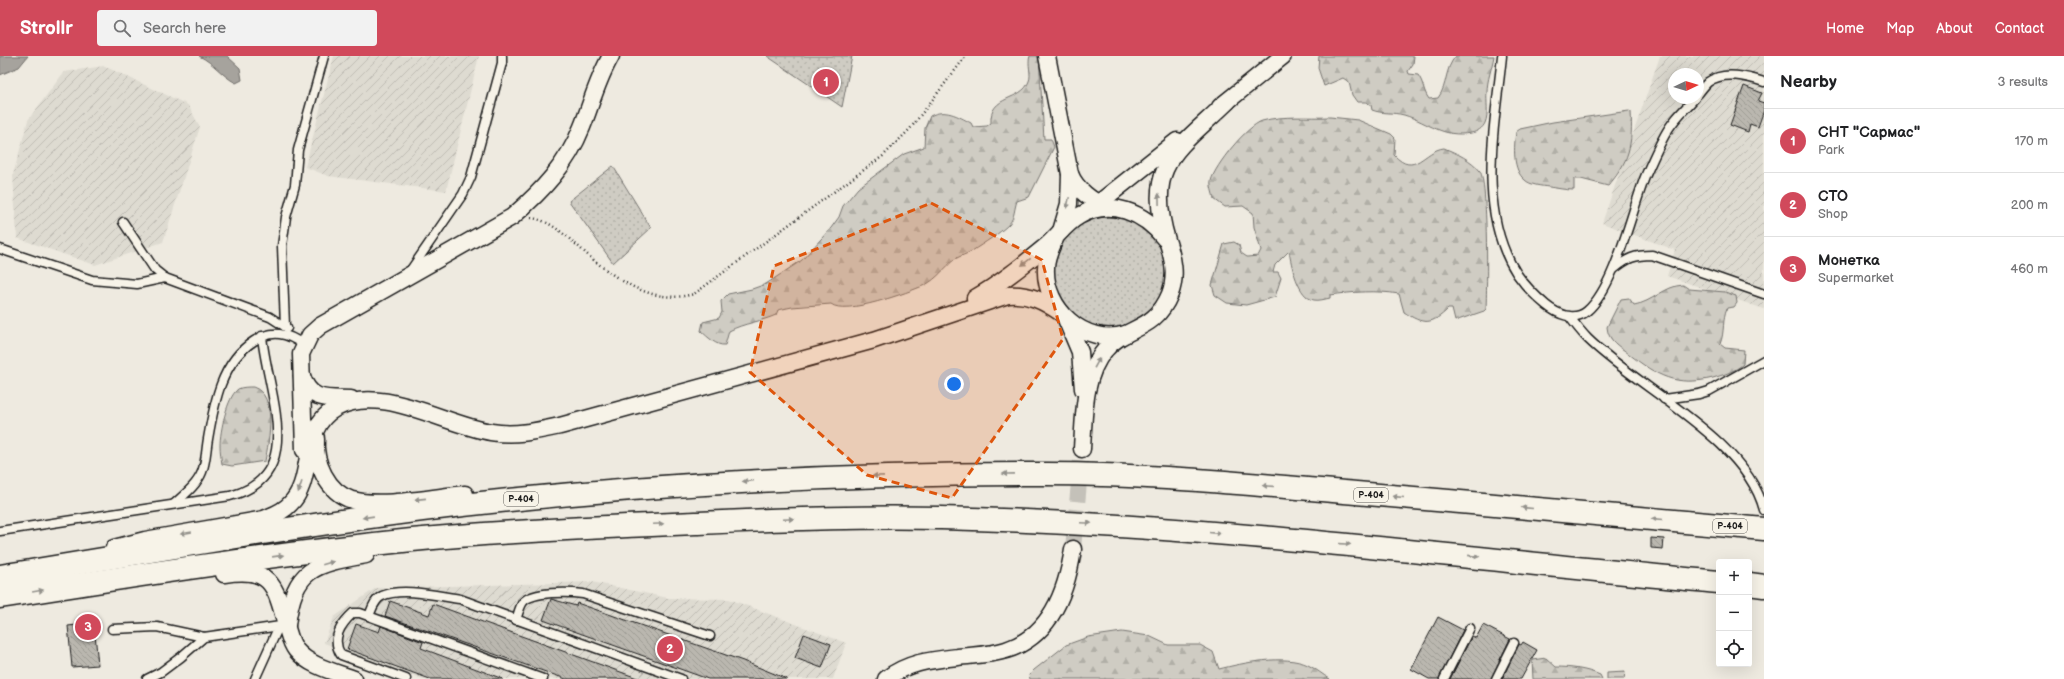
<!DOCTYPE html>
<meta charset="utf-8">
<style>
body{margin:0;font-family:"Balsamiq Sans",sans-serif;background:#f2f2f2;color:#202124}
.controls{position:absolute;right:12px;bottom:12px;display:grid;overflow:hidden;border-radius:4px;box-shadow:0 4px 16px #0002}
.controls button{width:36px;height:36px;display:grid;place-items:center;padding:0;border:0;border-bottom:1px solid #e0e0e0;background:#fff;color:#202124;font:20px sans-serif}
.compass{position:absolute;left:1668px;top:12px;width:36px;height:36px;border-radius:50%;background:#fff;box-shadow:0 4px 16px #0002;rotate:86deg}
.you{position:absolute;left:954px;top:328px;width:14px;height:14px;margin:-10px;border:3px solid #fff;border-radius:50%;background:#1a73e8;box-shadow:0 0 0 6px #1a73e833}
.badge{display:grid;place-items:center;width:26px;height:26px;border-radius:50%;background:#d1495b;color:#fff;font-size:13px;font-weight:700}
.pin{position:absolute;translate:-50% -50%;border:2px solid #fff;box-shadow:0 1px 4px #0006}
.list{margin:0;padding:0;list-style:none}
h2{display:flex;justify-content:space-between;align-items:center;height:52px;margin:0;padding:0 16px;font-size:17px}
h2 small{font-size:13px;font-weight:400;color:#757577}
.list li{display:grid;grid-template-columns:26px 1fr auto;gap:12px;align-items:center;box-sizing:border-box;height:64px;padding:0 16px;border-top:1px solid #e0e0e0}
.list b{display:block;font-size:15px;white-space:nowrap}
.list p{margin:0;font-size:13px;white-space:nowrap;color:#757577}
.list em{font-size:13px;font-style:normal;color:#757577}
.icon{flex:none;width:22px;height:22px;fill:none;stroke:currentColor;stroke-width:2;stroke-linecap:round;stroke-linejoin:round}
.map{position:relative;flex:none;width:1764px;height:623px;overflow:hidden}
header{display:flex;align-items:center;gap:24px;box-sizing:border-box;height:56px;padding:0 20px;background:#d1495b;color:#fff}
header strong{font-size:19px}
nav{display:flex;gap:22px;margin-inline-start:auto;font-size:14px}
.search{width:280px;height:36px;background:#f2f2f2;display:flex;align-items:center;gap:10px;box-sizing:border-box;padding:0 14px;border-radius:4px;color:#757577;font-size:15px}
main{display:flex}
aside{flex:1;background:#fff}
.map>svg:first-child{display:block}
</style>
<header>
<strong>Strollr</strong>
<div class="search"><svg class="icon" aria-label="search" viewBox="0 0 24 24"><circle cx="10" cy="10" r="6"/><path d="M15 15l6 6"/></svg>Search here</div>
<nav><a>Home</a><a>Map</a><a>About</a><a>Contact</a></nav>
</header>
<main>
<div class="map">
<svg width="1764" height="623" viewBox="0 0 1764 623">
<defs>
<pattern id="industrial-furrows" width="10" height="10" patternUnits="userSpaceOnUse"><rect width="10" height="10" fill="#dedbd1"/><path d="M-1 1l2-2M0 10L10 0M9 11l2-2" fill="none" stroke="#bebbb3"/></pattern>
<pattern id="grass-dots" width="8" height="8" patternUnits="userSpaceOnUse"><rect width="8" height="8" fill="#cfccc3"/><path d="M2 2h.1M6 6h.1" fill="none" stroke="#b1afa7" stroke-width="1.8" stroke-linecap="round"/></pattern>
<pattern id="forest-firs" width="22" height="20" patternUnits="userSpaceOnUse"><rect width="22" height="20" fill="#cfccc3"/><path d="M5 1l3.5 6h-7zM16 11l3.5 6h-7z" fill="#b1afa7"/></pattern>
<pattern id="building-back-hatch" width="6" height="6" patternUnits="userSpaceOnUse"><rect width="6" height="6" fill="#bab7af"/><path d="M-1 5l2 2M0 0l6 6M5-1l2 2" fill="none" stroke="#9f9d96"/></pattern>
</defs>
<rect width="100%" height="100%" fill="#eeeae0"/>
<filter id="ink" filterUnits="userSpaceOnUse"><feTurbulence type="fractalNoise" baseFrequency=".025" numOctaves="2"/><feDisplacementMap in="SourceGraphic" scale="8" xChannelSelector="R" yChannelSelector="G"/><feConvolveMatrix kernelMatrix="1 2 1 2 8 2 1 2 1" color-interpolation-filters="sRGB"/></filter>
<g filter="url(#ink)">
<!-- industrial -->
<g fill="url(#industrial-furrows)" fill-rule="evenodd">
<polygon points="334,0 479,0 446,135 328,120 305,111"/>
<path d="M1660,0H1764V253L1667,220L1675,194L1602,167ZM1674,18H1698V42H1674Z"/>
<polygon points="104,10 188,49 200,71 163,186 95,209 17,182 13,119 28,64 64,16"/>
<polygon points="592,526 668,542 729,543 846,587 833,623 423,623 324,587 334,561 376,532"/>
</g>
<!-- grass -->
<g fill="url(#grass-dots)" stroke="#767470">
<polygon points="767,0 852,0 842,51"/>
<polygon points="613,110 651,172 613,207 569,145"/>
<circle cx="1110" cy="216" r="56"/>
</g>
<!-- forest -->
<g fill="url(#forest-firs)" stroke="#767470">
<path d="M1030,0H1039L1044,83H1051L1054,91L1029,141L1017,145C1014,153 1015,161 1009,168C999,178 984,187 972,195C967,198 960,200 955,203C945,211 937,223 925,229C909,236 845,260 831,248L792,251L778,254L776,259C760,266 744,267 729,275L725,289C716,290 708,281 701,275L703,266L719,262L722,256L721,245L728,238L752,233L766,228L802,204L831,172L839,161L843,150L858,132L904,98L924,91L925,72L930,60C945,52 958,60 971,67L973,71L987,70L991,67C989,38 1022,46 1029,25C1032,18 1027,8 1030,0Z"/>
<path d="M1319,0H1414L1413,8L1408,15L1409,18L1418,19C1424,27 1423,35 1429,43L1438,42C1448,29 1444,13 1456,0H1494C1492,12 1487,24 1487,36C1486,45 1489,58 1485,67C1483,72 1477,76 1471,77C1442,82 1430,67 1404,59C1393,56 1382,58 1372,54L1371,49L1366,46H1357L1352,39L1349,26L1343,22L1324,30L1318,12Z"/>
<path d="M1629,55L1631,56C1633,88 1629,106 1608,130L1581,123H1574V134C1565,134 1557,132 1549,131C1541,130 1530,129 1525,124C1512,114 1514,90 1516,76L1520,73L1553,66Z"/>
<path d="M1330,61L1358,64L1391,78L1395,82L1394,99C1415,122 1424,94 1444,92C1456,97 1472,104 1480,115C1488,128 1487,232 1486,253L1484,255L1455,265L1452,253H1448C1432,269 1423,269 1404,256L1399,238C1376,234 1353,236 1330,239V242C1325,243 1319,245 1314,244C1298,242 1291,208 1289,195L1275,209L1273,216H1278L1281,222L1275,241L1246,249L1227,247L1215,239L1212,229L1224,188L1234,186L1239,189L1241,197L1247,201L1258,200L1261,194L1254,171L1253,157L1243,150L1225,151L1214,143C1213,137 1210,130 1211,125C1215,109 1247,70 1262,65C1283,59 1309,62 1330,61Z"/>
<path d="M1683,229L1689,233L1725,236L1736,240L1737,247L1734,251L1727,252C1722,263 1725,276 1720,288L1725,292L1744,294L1743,308C1736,315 1723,319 1713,322C1676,331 1657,320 1629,298C1619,290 1608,285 1607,271L1621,243L1629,242L1634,249C1653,246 1664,230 1683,229Z"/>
<path d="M253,331C278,339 269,385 265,405L232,410L222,408C221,402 220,395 220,389C220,376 227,341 238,333C242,331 248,331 253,331Z"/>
<path d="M1122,576L1149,580L1168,589H1200L1213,596L1219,613C1243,607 1284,598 1308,609C1316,613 1323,619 1330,623H1030L1029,619L1034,614L1066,589L1088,581Z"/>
<path d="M1546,602L1556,611C1571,611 1586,613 1600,619L1602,623H1533L1532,604Z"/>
<polygon points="1625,616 1624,623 1607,623 1607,617"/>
</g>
<!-- water -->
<g fill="#a6a39d" stroke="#6f6d69">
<polygon points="0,0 28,0 19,11 0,19"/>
<path d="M199,0H227L240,12L242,24L236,27C222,20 214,7 199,0Z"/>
</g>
<!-- building -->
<g fill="url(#building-back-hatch)" stroke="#1c1c1c">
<polygon points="1744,30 1762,37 1758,45 1764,47 1764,54 1758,71 1750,68 1748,76 1730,69"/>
<polygon points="1651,482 1664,483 1663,493 1651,492"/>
<polygon points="551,543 576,550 577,547 743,605 787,623 708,623 543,564"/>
<polygon points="390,545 429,559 433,548 640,623 566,623 385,560"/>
<polygon points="1438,561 1463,574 1439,623 1429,623 1411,613"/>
<polygon points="94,567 98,609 72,611 68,570"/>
<polygon points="356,568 379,576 381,570 423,586 421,592 503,623 430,623 347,593"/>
<polygon points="1483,569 1510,583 1491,623 1450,623 1472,580 1476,582"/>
<polygon points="804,578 831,588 822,612 795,602"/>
<polygon points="1523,586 1537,594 1521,623 1502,623 1519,588 1521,589"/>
</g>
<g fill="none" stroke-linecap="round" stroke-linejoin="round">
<!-- minor-tunnel -->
<polyline stroke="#c4c1b9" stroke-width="16" stroke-dasharray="16 8" stroke-linecap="butt" points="1073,493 1082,393"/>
<defs>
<g id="service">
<path d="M1502,0C1495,70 1476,155 1517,218C1526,231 1534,239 1546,249C1557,258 1574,266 1587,255C1615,231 1631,157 1645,121C1652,105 1660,86 1669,72C1676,61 1686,52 1695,42"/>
<path d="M1698,38C1701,34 1705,29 1708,26C1724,14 1748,21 1764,26"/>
<polyline points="123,166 155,214 165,222 270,261 287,272"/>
<polyline points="0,193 92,224 137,228 165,222"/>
<path d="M1614,213C1628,202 1634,199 1652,199L1764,238"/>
<polyline points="410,215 463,138 471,121 502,7 502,0"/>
<path d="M1569,260C1575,268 1581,276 1588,283C1639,333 1746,383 1764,454"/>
<polyline points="285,270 282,190 286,161 295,129 298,94 324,0"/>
<polyline points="1664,343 1699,338 1709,335 1764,304"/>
<path d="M174,448C184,439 197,429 202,416C206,406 206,394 208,383C214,348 221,306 254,285C273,273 287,277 304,289"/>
<path d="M0,475L230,440C308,420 267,336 262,280"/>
<path d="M369,560C372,553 374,544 382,540C402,531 438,540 460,543L681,623"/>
<path d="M516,564C518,558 520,550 523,546C533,535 569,536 583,538L710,580"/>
<polyline points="112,573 157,571 204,581"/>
<polyline points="147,623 161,616 181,601 204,581 287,569"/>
<polyline points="255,623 279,570"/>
<path d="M406,623L341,599C331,583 340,569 353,557H360L543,623"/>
<polyline points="1444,623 1470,572"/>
<polyline points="1496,623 1514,587"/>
</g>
<g id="minor">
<polyline points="1047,0 1070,118 1069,148 1061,175"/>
<polyline points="1220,51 1283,0"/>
<path d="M1070,118C1076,133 1092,146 1108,151"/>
<polyline points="1090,154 1177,85"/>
<path d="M1055,183C1051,192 1046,202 1046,212C1044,252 1084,291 1126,278"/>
<path d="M975,242C1000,228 1023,209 1045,191C1057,181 1065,168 1079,160C1110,142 1144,156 1165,183"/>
<polyline points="1066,263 1080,296 1083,333"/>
<path d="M302,320C310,346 328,342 351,343"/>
<path d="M316,382C314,406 327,436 352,444C381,452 434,441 465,438"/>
<path d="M1082,393C1084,361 1083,319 1105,294C1126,269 1154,277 1170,238C1177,220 1173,202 1167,184C1144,107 1178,94 1228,45"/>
<path d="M304,394L301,298L310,279L320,270L512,161C542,135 567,109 582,71C592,46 597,24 611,0"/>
<path d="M114,492L145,484L264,463C273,459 283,456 290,448C316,423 298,373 336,352C381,327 444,369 491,376C515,380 537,375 560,370L874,284L1008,239C1028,237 1044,245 1061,257"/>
<path d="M224,518C270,511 275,527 286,569C289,578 290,586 296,594C309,610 335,616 354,623"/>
<path d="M287,569C294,512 314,508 366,499"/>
<path d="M886,623C908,606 931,604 958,601C974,599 991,599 1006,594C1051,580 1067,534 1073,493"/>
</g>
<g id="trunk">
<path d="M0,520C141,497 281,472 422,454C629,428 837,418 1045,418C1148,418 1252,428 1356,437C1492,449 1628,460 1764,473"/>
<polyline points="1749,528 1764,530"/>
<path d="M0,541C137,519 274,498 412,484C507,475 603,471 698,467C779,463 860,460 941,462C1201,468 1460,502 1719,526"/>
</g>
</defs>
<!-- service casing -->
<use href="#service" stroke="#1c1c1c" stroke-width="11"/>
<!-- minor casing -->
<use href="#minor" stroke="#1c1c1c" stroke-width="19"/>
<!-- trunk casing -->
<use href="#trunk" stroke="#1c1c1c" stroke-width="25"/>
<!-- path -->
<path stroke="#1c1c1c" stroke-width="2.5" stroke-dasharray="1 3" stroke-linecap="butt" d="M531,162C550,164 566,180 580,192C611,220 649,250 694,238L883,100L910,73L966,0"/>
<!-- service -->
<use href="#service" stroke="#f7f3e8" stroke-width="8"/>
<!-- minor -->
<use href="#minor" stroke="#f7f3e8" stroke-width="16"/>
<!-- trunk -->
<use href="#trunk" stroke="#f7f3e8" stroke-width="22"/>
</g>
<!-- one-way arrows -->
<defs><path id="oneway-solid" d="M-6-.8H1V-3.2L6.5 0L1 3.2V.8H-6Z"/></defs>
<g fill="#94928c">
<use href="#oneway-solid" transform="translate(1159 143) rotate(-91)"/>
<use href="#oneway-solid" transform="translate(1068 147) rotate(102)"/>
<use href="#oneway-solid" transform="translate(1026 206) rotate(142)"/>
<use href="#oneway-solid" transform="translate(1097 307) rotate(-61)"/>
<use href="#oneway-solid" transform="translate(1008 418) rotate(179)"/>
<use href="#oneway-solid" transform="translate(878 420) rotate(179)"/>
<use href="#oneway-solid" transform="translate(748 425) rotate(176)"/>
<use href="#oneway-solid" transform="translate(1268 430) rotate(-176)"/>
<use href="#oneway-solid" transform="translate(300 431) rotate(109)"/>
<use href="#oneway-solid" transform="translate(1398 441) rotate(-175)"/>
<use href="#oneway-solid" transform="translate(420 443) rotate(174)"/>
<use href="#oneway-solid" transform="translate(1527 452) rotate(-175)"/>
<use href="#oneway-solid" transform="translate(368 461) rotate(172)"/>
<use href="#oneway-solid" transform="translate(788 463) rotate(-2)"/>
<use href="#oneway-solid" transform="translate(1657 463) rotate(-175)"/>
<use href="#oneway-solid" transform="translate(1086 467) rotate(3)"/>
<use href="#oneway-solid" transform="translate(658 468) rotate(-3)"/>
<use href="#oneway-solid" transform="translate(186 477) rotate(170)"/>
<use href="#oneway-solid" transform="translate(1215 477) rotate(5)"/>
<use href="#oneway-solid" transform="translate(1345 488) rotate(4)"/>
<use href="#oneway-solid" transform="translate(278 500) rotate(-8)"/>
<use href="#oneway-solid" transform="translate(1474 500) rotate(6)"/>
<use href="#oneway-solid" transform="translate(328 507) rotate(-16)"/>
<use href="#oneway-solid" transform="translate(38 535) rotate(-10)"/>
</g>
</g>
<!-- marked area -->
<path fill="#de560d" fill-opacity="0.2" stroke="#de560d" stroke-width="3" stroke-dasharray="8 5" stroke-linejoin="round" d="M931,147L1042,204L1063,283L952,442L867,419L750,316L774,210Z"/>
<g text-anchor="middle" stroke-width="4" stroke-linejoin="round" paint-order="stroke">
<!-- shield labels -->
<g fill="#f7f3e8" stroke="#5e5c59" stroke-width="1">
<rect x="1354" y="432" width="34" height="14" rx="3"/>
<rect x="504" y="436" width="34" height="14" rx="3"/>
<rect x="1713" y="463" width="34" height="14" rx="3"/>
</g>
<g font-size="9" font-weight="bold" fill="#1c1c1c">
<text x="1371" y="442">Р-404</text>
<text x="521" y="446">Р-404</text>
<text x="1730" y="473">Р-404</text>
</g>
</g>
</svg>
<div class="controls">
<button>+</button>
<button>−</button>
<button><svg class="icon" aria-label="locate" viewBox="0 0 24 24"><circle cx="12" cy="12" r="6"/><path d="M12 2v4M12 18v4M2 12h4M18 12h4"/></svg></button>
</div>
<svg class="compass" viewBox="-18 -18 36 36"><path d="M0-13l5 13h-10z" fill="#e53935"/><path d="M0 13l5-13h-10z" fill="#757577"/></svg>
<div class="you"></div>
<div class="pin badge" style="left:826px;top:26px">1</div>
<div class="pin badge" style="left:670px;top:593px">2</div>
<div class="pin badge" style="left:88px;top:571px">3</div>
</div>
<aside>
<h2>Nearby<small>3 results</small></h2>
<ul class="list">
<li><span class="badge">1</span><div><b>СНТ &quot;Сармас&quot;</b><p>Park</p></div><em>170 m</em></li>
<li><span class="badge">2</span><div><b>СТО</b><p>Shop</p></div><em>200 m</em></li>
<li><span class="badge">3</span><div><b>Монетка</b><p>Supermarket</p></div><em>460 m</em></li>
</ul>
</aside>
</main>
